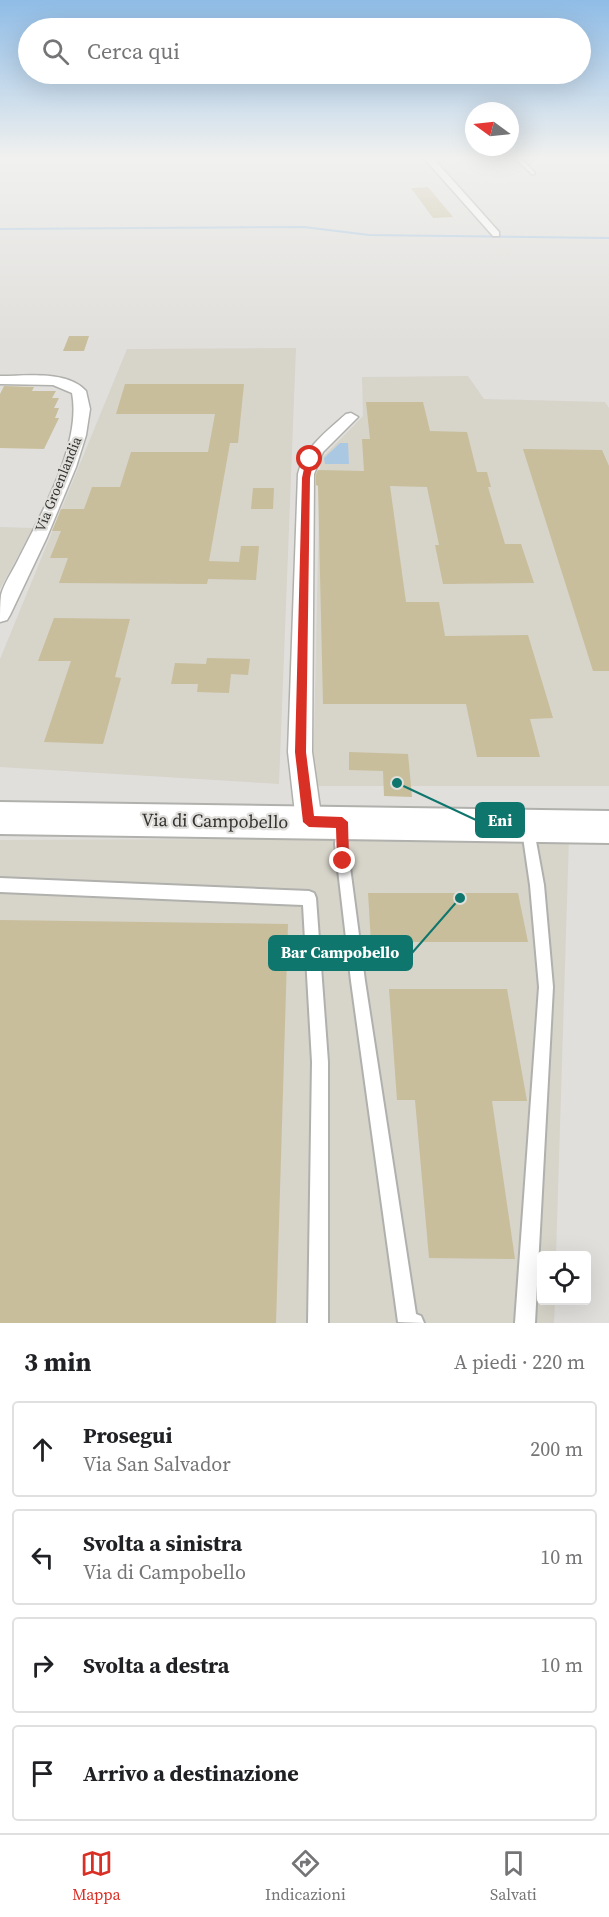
<!DOCTYPE html>
<html lang="it">
<meta charset="utf-8">
<style>
body{margin:0;font-family:"Source Serif 4",serif;background:#f2f2f2;color:#202124}
.controls{position:absolute;right:18px;bottom:18px;display:grid;overflow:hidden;border-radius:6px;box-shadow:0 6px 24px #0002}
.controls button{width:54px;height:54px;display:grid;place-items:center;padding:0;border:0;border-bottom:2px solid #e0e0e0;background:#fff;color:#202124;font:30px sans-serif}
.compass{position:absolute;left:465px;top:102px;width:54px;height:54px;border-radius:50%;background:#fff;box-shadow:0 6px 24px #0002;rotate:285deg}
.stop{position:absolute;width:18px;height:18px;margin:-14px;border:4px solid #d93025;border-radius:50%;background:#fff}
.stop.end{background:#d93025;border-color:#fff;box-shadow:0 2px 6px #0008}
.list{margin:0;padding:0;list-style:none}
h2{display:flex;justify-content:space-between;align-items:center;height:78px;margin:0;padding:0 24px;font-size:26px}
h2 small{font-size:20px;font-weight:400;color:#757577}
.list li{display:grid;grid-template-columns:39px 1fr auto;gap:18px;align-items:center;box-sizing:border-box;height:96px;margin:0 12px 12px;padding:0 12px;border:2px solid #e0e0e0;border-radius:6px}
.list b{display:block;font-size:22px;white-space:nowrap}
.list p{margin:0;font-size:20px;white-space:nowrap;color:#757577}
.list em{font-size:20px;font-style:normal;color:#757577}
.icon{flex:none;width:33px;height:33px;fill:none;stroke:currentColor;stroke-width:2;stroke-linecap:round;stroke-linejoin:round}
.map{position:relative;flex:none;width:609px;height:1323px;overflow:hidden}
.search{position:absolute;background:#fff;box-shadow:0 6px 24px #0002;left:18px;right:18px;top:18px;height:66px;display:flex;align-items:center;gap:15px;box-sizing:border-box;padding:0 21px;border-radius:33px;color:#757577;font-size:22px}
.sheet{height:510px;background:#fff}
nav{display:flex;justify-content:space-around;align-items:center;box-sizing:border-box;height:84px;border-top:2px solid #e0e0e0;background:#fff;font-size:16px;color:#757577}
nav a{display:grid;justify-items:center;gap:3px}
nav .on{color:#d93025}
.map>svg:first-child{display:block}
</style>
<div class="map">
<svg width="609" height="1323" viewBox="0 0 609 1323">
<rect width="100%" height="100%" fill="#e0dfdc"/>
<!-- built -->
<g fill="#d7d4ca">
<polygon points="296,348 279,784 0,767 0,659 127,349"/>
<polygon points="468,376 484,399 605,402 609,408 609,786 313,786 320,460 363,416 362,377"/>
<polygon points="0,527 33,528 0,589"/>
<polygon points="569,838 556,1255 542,1256 542,1300 555,1301 554,1323 0,1323 0,840"/>
</g>
<!-- water -->
<polygon fill="#abc8e3" points="340,443 348,443 349,464 325,464 324,458"/>
<g fill="none" stroke-linecap="round" stroke-linejoin="round">
<!-- stream -->
<polyline stroke="#abc8e3" stroke-width="2" points="0,229 304,227 369,235 609,238"/>
</g>
<!-- building -->
<g fill="#c8be9b">
<polygon points="428,187 453,217 433,218 411,188"/>
<polygon points="69,336 89,336 84,351 63,351"/>
<polygon points="125,384 244,384 238,443 230,443 209,561 239,562 241,546 259,546 256,580 208,579 207,584 59,583 68,558 50,558 61,531 52,531 61,509 84,509 92,487 120,487 131,452 208,452 215,414 116,414"/>
<polygon points="4,386 34,387 32,391 56,391 52,398 59,398 54,408 59,408 55,418 59,418 44,449 0,448 0,394"/>
<polygon points="366,402 423,402 430,431 467,432 477,472 487,472 491,487 488,487 505,544 521,544 534,583 443,584 435,545 439,545 427,487 390,486 406,602 439,602 445,636 528,635 553,718 530,719 540,757 477,757 466,704 323,704 318,486 316,485 316,474 318,470 364,471 362,439 370,439"/>
<polygon points="523,449 602,450 609,466 609,671 593,671"/>
<polygon points="253,488 274,488 273,509 251,509"/>
<polygon points="54,618 130,619 115,677 121,678 103,744 44,742 71,661 38,661"/>
<polygon points="207,658 250,659 248,675 231,674 229,693 197,692 198,684 171,684 175,663 206,664"/>
<polygon points="349,752 408,754 412,797 384,796 383,771 349,770"/>
<polygon points="368,893 518,893 528,942 371,942"/>
<polygon points="0,920 288,924 276,1323 0,1323"/>
<polygon points="389,989 507,989 527,1101 492,1101 515,1259 429,1258 415,1100 397,1100"/>
</g>
<g fill="none" stroke-linecap="round" stroke-linejoin="round">
<defs>
<g id="lane">
<polygon points="519,157 534,172 534,174 532,174 514,157"/>
<polygon points="342,820 346,822 348,826 347,844 365,981 416,1314 421,1316 424,1323 398,1322 351,981 335,844 338,822"/>
<polygon points="528,824 532,826 534,830 544,885 553,987 535,1323 515,1323 539,987 530,885 522,830 524,826"/>
<polygon points="0,878 309,891 314,893 316,898 328,1062 328,1323 308,1323 312,1062 303,905 0,892"/>
</g>
<g id="street">
<polygon points="423,157 432,157 499,232 499,236 493,236"/>
<path d="M0,376C26,376 67,370 86,391L90,409L86,435L76,467L47,537L10,615L7,620L0,622C0,614 0,603 1,595C4,583 12,572 17,562C40,516 82,444 72,393L53,385L0,384Z"/>
<path d="M351,413L358,417L323,452L314,474L312,752L322,822L318,830L309,834L300,830L296,822L288,752L298,474C305,447 326,432 346,414Z"/>
</g>
<polygon id="secondary" points="0,802 609,811 609,843 0,834"/>
</defs>
<!-- lane casing -->
<use href="#lane" stroke="#b0b0ad" stroke-width="4"/>
<!-- street casing -->
<use href="#street" stroke="#b0b0ad" stroke-width="3"/>
<!-- secondary casing -->
<use href="#secondary" stroke="#b0b0ad" stroke-width="4"/>
<!-- lane -->
<use href="#lane" fill="#fff" fill-rule="evenodd"/>
<!-- street -->
<use href="#street" fill="#fff" fill-rule="evenodd"/>
<!-- secondary -->
<use href="#secondary" fill="#fff" fill-rule="evenodd"/>
</g>
<!-- sky -->
<linearGradient id="sky" x2="0" y2="1"><stop stop-color="#8fbce6"/><stop offset="0.46" stop-color="#f1f1ef"/><stop offset="1" stop-color="#f1f1ef" stop-opacity="0"/></linearGradient>
<rect width="609" height="343" fill="url(#sky)"/>
<!-- route -->
<polygon fill="#d93025" points="310,457 314,459 310,478 306,752 314,816 342,817 348,822 349,861 343,867 337,861 336,828 309,827 303,822 295,752 302,478 306,459"/>
<g text-anchor="middle" stroke-width="4.5" stroke-linejoin="round" paint-order="stroke">
<!-- far-street labels -->
<g font-size="14" fill="#323230" stroke="#e0dfdc">
<text transform="translate(58 484) rotate(-68)" y="5">Via Groenlandia</text>
</g>
<!-- near-street labels -->
<g font-size="18" fill="#323230" stroke="#e0dfdc">
<text transform="translate(215 821) rotate(1)" y="6">Via di Campobello</text>
</g>
</g>
<!-- callouts -->
<path fill="none" stroke="#0f766e" stroke-width="2" d="M397 783L476 820M460 898L412 953"/>
<g fill="#0f766e" stroke="#e0dfdc" stroke-width="2">
<circle cx="397" cy="783" r="6"/>
<circle cx="460" cy="898" r="6"/>
</g>
<g fill="#0f766e" stroke="#0f766e" stroke-width="2">
<rect x="476" y="803" width="48" height="34" rx="6"/>
<rect x="269" y="936" width="143" height="34" rx="6"/>
</g>
<g font-size="16" text-anchor="middle" font-weight="bold" fill="#fff">
<text x="500" y="826">Eni</text>
<text x="340" y="958">Bar Campobello</text>
</g>
</svg>
<div class="controls">
<button><svg class="icon" aria-label="locate" viewBox="0 0 24 24"><circle cx="12" cy="12" r="6"/><path d="M12 2v4M12 18v4M2 12h4M18 12h4"/></svg></button>
</div>
<svg class="compass" viewBox="-18 -18 36 36"><path d="M0-13l5 13h-10z" fill="#e53935"/><path d="M0 13l5-13h-10z" fill="#757577"/></svg>
<div class="stop" style="left:310px;top:459px"></div>
<div class="stop end" style="left:343px;top:861px"></div>
<div class="search"><svg class="icon" aria-label="search" viewBox="0 0 24 24"><circle cx="10" cy="10" r="6"/><path d="M15 15l6 6"/></svg>Cerca qui</div>
</div>
<section class="sheet">
<h2>3 min<small>A piedi · 220 m</small></h2>
<ul class="list">
<li><svg class="icon" aria-label="ahead" viewBox="0 0 24 24"><path d="M12 20V5M6 11l6-6 6 6"/></svg><div><b>Prosegui</b><p>Via San Salvador</p></div><em>200 m</em></li>
<li><svg class="icon" aria-label="left" viewBox="0 0 24 24"><path d="M17 20v-9H6M10 6l-5 5 5 5"/></svg><div><b>Svolta a sinistra</b><p>Via di Campobello</p></div><em>10 m</em></li>
<li><svg class="icon" aria-label="right" viewBox="0 0 24 24"><path d="M7 20v-9h11M14 6l5 5-5 5"/></svg><div><b>Svolta a destra</b></div><em>10 m</em></li>
<li><svg class="icon" aria-label="arrive" viewBox="0 0 24 24"><path d="M6 21V4h12l-3 4 3 4H6"/></svg><div><b>Arrivo a destinazione</b></div></li>
</ul>
</section>
<nav>
<a class="on"><svg class="icon" aria-label="map" viewBox="0 0 24 24"><path d="M3 6l6-2 6 2 6-2v14l-6 2-6-2-6 2zM9 4v14M15 6v14"/></svg>Mappa</a>
<a><svg class="icon" aria-label="directions" viewBox="0 0 24 24"><path d="M12 3l9 9-9 9-9-9zM9 14v-3h6M13 9l2 2-2 2"/></svg>Indicazioni</a>
<a><svg class="icon" aria-label="saved" viewBox="0 0 24 24"><path d="M7 4h10v16l-5-4-5 4z"/></svg>Salvati</a>
</nav>
